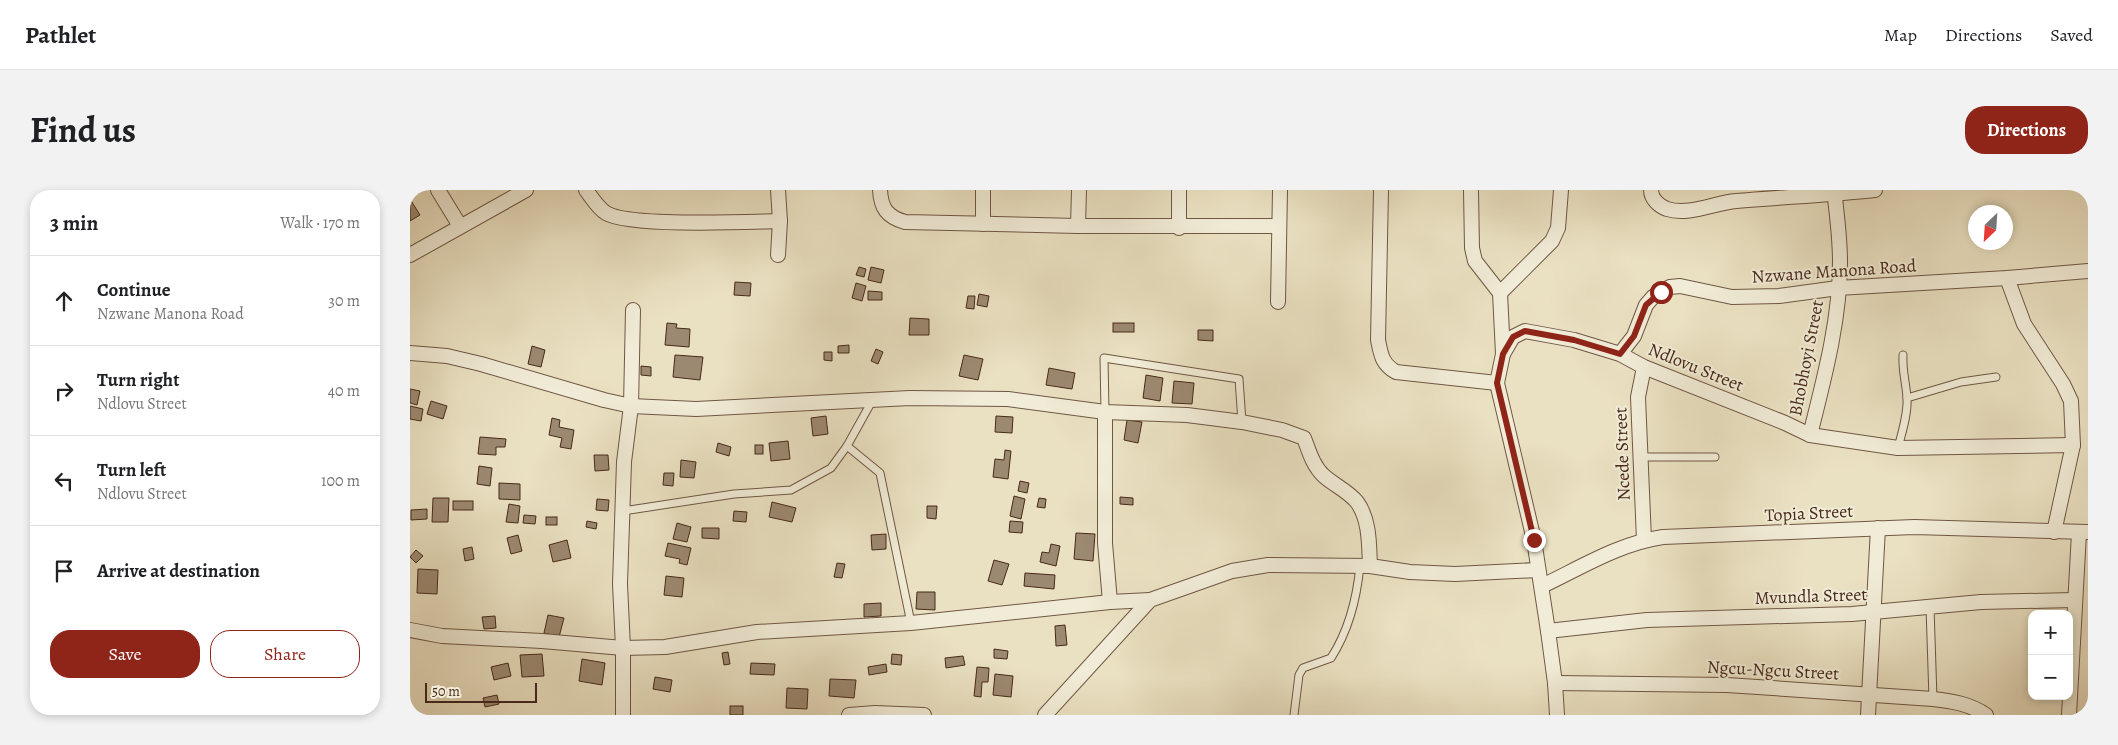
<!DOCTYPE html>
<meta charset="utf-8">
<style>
body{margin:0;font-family:Alegreya,serif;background:#f2f2f2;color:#202124}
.controls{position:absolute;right:15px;bottom:15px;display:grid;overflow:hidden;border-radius:10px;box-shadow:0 2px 8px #0003}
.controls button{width:45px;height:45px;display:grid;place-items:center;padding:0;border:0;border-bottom:1px solid #e0e0e0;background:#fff;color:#202124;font:25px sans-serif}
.compass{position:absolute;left:1558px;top:15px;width:45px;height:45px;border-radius:50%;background:#fff;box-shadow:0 2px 8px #0003;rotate:205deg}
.scale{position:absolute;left:15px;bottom:12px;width:112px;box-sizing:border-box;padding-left:5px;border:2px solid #48291a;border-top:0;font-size:14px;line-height:18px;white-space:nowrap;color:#48291a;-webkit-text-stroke:4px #f1ecd7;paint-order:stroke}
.stop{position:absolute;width:15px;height:15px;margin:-11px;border:4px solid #8f2418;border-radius:50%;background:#fff}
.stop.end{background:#8f2418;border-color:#fff;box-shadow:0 1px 5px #0008}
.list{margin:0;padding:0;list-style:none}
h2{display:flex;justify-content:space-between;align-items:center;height:65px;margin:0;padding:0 20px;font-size:21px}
h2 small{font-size:16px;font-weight:400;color:#757577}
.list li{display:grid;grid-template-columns:32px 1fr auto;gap:15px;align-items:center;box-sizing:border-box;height:90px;padding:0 20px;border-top:1px solid #e0e0e0}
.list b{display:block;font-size:19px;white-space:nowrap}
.list p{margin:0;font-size:16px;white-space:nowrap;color:#757577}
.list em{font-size:16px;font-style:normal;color:#757577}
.actions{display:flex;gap:10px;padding:15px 20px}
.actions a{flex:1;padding:11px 0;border:1px solid #8f2418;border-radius:20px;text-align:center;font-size:18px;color:#8f2418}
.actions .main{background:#8f2418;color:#fff}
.icon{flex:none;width:28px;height:28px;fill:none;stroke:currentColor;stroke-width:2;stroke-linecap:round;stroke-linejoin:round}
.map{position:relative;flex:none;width:1678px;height:525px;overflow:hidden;border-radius:20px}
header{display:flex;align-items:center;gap:30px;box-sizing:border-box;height:70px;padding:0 25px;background:#fff;border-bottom:1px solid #e0e0e0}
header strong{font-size:24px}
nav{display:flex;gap:28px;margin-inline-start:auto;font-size:18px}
.intro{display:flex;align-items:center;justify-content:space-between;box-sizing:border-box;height:120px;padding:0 30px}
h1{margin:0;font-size:35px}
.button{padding:12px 22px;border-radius:20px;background:#8f2418;color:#fff;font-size:18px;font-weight:700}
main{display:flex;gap:30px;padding:0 30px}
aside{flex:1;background:#fff;border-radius:20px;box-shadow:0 2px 8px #0003}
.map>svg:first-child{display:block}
</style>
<header>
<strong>Pathlet</strong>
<nav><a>Map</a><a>Directions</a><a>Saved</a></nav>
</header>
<div class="intro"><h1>Find us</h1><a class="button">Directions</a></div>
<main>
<aside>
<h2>3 min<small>Walk · 170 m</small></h2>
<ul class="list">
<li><svg class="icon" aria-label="ahead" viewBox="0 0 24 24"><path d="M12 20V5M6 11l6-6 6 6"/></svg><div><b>Continue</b><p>Nzwane Manona Road</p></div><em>30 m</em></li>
<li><svg class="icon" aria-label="right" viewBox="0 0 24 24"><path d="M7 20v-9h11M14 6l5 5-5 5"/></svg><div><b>Turn right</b><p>Ndlovu Street</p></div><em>40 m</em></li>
<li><svg class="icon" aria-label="left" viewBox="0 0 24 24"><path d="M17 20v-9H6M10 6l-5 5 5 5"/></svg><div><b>Turn left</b><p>Ndlovu Street</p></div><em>100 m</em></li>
<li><svg class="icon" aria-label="arrive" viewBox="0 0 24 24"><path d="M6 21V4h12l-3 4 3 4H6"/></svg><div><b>Arrive at destination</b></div></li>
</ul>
<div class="actions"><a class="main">Save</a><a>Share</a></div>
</aside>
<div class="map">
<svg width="1678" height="525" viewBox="0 0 1678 525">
<rect width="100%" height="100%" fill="#eae1c2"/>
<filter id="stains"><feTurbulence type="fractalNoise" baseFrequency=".004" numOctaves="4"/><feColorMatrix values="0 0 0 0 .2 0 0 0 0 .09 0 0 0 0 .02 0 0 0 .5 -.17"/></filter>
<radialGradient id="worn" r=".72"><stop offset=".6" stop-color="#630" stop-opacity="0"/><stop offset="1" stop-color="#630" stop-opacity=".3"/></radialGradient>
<!-- building -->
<g fill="#9c8971" stroke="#48291a">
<polygon points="0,9 10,25 0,31"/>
<polygon points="449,77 456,79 454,87 446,85"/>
<polygon points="461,77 474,80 471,93 458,90"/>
<polygon points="325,92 341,93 340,106 324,105"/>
<polygon points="446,93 456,96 452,111 442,108"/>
<polygon points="458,101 472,102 472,110 458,110"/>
<polygon points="569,104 579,106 577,117 567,115"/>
<polygon points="558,106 565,106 564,119 556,118"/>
<polygon points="500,128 519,129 519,145 499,145"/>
<polygon points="257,133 267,134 266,138 280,139 279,157 255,155"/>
<rect x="703" y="133" width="21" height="9"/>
<polygon points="788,140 803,140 803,151 788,150"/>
<polygon points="439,155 439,163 428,163 428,156"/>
<polygon points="122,156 135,160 131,177 118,174"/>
<polygon points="466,159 473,162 468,174 461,171"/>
<polygon points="414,162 422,162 422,171 414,170"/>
<polygon points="265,165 293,167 290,190 263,187"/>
<polygon points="554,165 573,169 568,190 549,186"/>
<polygon points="231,176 241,177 241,186 231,185"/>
<polygon points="639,178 665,183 662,199 636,195"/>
<polygon points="736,185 753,188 750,211 733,208"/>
<polygon points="764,191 784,193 782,214 762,213"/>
<polygon points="0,199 10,201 7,215 0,213"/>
<polygon points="21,211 37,216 33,229 17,224"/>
<polygon points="0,216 13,219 11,231 0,229"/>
<polygon points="416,226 418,244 403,246 401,228"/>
<polygon points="586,226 603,227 602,243 585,242"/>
<polygon points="142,228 150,230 149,237 164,240 161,259 150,257 152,248 139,245"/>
<polygon points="717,230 732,232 728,253 714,250"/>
<polygon points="70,247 96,249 95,257 86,257 86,265 68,264"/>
<polygon points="378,251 380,269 361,271 359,253"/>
<polygon points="308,253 321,257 319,266 306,262"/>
<rect x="345" y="255" width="8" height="9"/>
<polygon points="595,260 601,261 598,289 583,287 585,269 594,270"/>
<polygon points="184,265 198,265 199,280 185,281"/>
<polygon points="271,270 286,272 284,288 270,287"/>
<polygon points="69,276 82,278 80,296 67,294"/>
<polygon points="254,283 264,283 263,296 253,295"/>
<polygon points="610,291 619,293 617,303 608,301"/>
<polygon points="89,293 110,294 110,310 89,309"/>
<polygon points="604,306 615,309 611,329 600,326"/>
<polygon points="710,307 723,308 723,315 710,314"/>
<polygon points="23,308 39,308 38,332 22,332"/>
<polygon points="629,308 636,309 635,318 627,317"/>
<polygon points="187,309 199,310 198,321 186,320"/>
<rect x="43" y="311" width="20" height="9"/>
<polygon points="362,312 386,318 382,332 359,327"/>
<polygon points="99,314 110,316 108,333 96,332"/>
<polygon points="517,316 527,316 526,329 517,328"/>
<polygon points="17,319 17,329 1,330 1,320"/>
<polygon points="324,321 337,322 336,332 323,331"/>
<polygon points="114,325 126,326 125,334 113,333"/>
<rect x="136" y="327" width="11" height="8"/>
<polygon points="177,331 187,333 186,339 176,337"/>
<polygon points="600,331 613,332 612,343 599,342"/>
<polygon points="267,333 281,337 277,352 263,349"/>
<polygon points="292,338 309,338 309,349 292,348"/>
<polygon points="666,343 685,344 683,371 664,369"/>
<polygon points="476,344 476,359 462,360 461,345"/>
<polygon points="108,345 112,361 101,364 97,348"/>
<polygon points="157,350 161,368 143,372 139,355"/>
<polygon points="258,353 281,358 277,375 269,373 270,369 255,366"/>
<polygon points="641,354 650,356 646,376 630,372 632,362 639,363"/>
<polygon points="62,357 64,369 55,371 53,359"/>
<polygon points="6,360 13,366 6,373 0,367"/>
<polygon points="584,370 599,374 592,395 578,391"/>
<polygon points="427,373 435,374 432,388 424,387"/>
<polygon points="8,379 28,380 27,404 7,403"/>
<polygon points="615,383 645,385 644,399 614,396"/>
<polygon points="256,386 274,388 272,407 254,405"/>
<polygon points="507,402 525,402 525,420 506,419"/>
<polygon points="471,413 471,426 454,427 454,414"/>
<polygon points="138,425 154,428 149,447 134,443"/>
<polygon points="85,426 86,438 74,439 72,427"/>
<polygon points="655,435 657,455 646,456 645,436"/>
<polygon points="584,459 598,461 597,469 584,468"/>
<polygon points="318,462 320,474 314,475 312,463"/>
<polygon points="132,464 134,486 112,487 110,465"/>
<polygon points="482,464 492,465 491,475 481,474"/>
<polygon points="553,466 555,475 536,478 535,468"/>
<polygon points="172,469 195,473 192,495 169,491"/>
<polygon points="98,473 101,486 84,490 81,477"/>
<polygon points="341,473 365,474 364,485 340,484"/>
<polygon points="476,474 477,482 459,485 458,477"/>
<polygon points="567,477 579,478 578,492 572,492 571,507 564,506"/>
<polygon points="585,484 603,486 601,507 583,505"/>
<polygon points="245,487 262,490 260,502 243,499"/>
<polygon points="420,489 446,490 444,508 419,506"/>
<polygon points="377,498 398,499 397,519 376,518"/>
<polygon points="87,505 89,514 75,517 73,508"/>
<rect x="320" y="516" width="13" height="9"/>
</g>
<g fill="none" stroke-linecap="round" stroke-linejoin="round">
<defs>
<g id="lane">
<polyline points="1497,208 1551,192 1586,187"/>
<polyline points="462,211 437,256 470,283 501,433"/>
<polyline points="695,222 694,168 829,189 832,232"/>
<path d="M1488,258C1492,242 1498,224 1497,208C1496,192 1492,181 1493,165"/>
<polyline points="1230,267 1305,267"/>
<polyline points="213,321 324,304 381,300 421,278 437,256"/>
<polyline points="1520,417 1523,509"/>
<path d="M884,525L889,485L893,478L921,468C939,440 947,408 950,375"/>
</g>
<g id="street">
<polyline points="28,0 50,36"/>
<path d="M176,0C182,8 188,18 196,23C219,37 337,32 370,31"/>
<polyline points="368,0 370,31 368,65"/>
<path d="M470,0C471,18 477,27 495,32L668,36H869"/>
<path d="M971,0L968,150C971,165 972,174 986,182L1087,193"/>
<polyline points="1061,0 1062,58 1065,71 1090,103 1093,164"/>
<path d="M1241,0C1241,9 1249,16 1257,19C1279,26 1304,13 1326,11C1372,7 1419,5 1465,0"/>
<polyline points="573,34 573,0"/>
<polyline points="668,36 669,0"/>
<polyline points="769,38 769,0"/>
<polyline points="0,65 116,0"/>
<polyline points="1597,88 1614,134 1653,194 1661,211 1663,255 1644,342"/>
<polyline points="1090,103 1142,51 1148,38 1151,0"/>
<polyline points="868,112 870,0"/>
<path d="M0,163L37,166L71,174L194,210L221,216L286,219L500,208L598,209L695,222L777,225L832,232L872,240L894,248C899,261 903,276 914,286C924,295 938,301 947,312C960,330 959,355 960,376"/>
<polyline points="1210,164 1224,146 1236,115 1243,107 1260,97 1270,96 1322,107 1369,106 1428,98 1597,88 1678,81"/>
<polyline points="695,222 695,353 700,412"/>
<path d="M1400,245C1414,189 1430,130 1430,72C1430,49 1427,24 1424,0"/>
<polyline points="1234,350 1228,207 1234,177"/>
<path d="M1132,396C1170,378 1210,353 1253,347L1504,337L1678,342"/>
<polyline points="0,440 32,446 132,451 213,458 255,457 347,442 501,433 700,412 740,410"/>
<polyline points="1138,441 1237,430 1442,424 1571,412 1664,410"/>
<path d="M1145,493L1317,495L1523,509C1542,511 1560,514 1576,525"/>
<polyline points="213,525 213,458 210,394 214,272 221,216 223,120"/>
<polyline points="439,525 465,523 514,525"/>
<polyline points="635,525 740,410 822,381 858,375 960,376 1000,382 1045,384 1127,380"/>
<polyline points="1147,525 1145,493 1138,441 1124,350 1087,193 1093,164 1103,147 1115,141 1164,150 1210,164 1234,177 1375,233 1400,245 1488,258 1663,255"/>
<polyline points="1458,525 1468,338"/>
<polyline points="1659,525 1669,343"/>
</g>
</defs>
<!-- lane casing -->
<use href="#lane" stroke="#705744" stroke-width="9"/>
<!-- street casing -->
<use href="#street" stroke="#705744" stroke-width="16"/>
<!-- lane -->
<use href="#lane" stroke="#f1ecd7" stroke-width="7"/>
<!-- street -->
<use href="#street" stroke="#f1ecd7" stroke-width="14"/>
</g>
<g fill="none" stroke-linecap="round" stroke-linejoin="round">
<!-- route -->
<polyline stroke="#8f2418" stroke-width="6" points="1124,350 1087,193 1093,164 1103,147 1115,141 1164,150 1210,164 1224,146 1236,115 1251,102"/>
</g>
<g text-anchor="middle" stroke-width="4" stroke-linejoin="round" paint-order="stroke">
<!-- street labels -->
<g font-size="18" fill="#48291a" stroke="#f1ecd7">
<text transform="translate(1424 81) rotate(-4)" y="6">Nzwane Manona Road</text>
<text transform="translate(1396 168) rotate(-79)" y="6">Bhobhoyi Street</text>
<text transform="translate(1286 177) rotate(22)" y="6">Ndlovu Street</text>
<text transform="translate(1212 264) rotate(-92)" y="6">Ncede Street</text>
<text transform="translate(1399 323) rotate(-3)" y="6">Topia Street</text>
<text transform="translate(1401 406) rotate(-2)" y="6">Mvundla Street</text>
<text transform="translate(1363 480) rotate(3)" y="6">Ngcu-Ngcu Street</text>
</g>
</g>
<rect width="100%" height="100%" filter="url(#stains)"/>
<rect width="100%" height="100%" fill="url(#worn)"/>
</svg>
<div class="controls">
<button>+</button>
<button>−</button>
</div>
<svg class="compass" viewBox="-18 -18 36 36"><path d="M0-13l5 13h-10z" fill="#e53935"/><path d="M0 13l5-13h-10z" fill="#757577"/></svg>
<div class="scale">50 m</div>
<div class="stop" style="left:1251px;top:102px"></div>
<div class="stop end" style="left:1124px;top:350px"></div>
</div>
</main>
